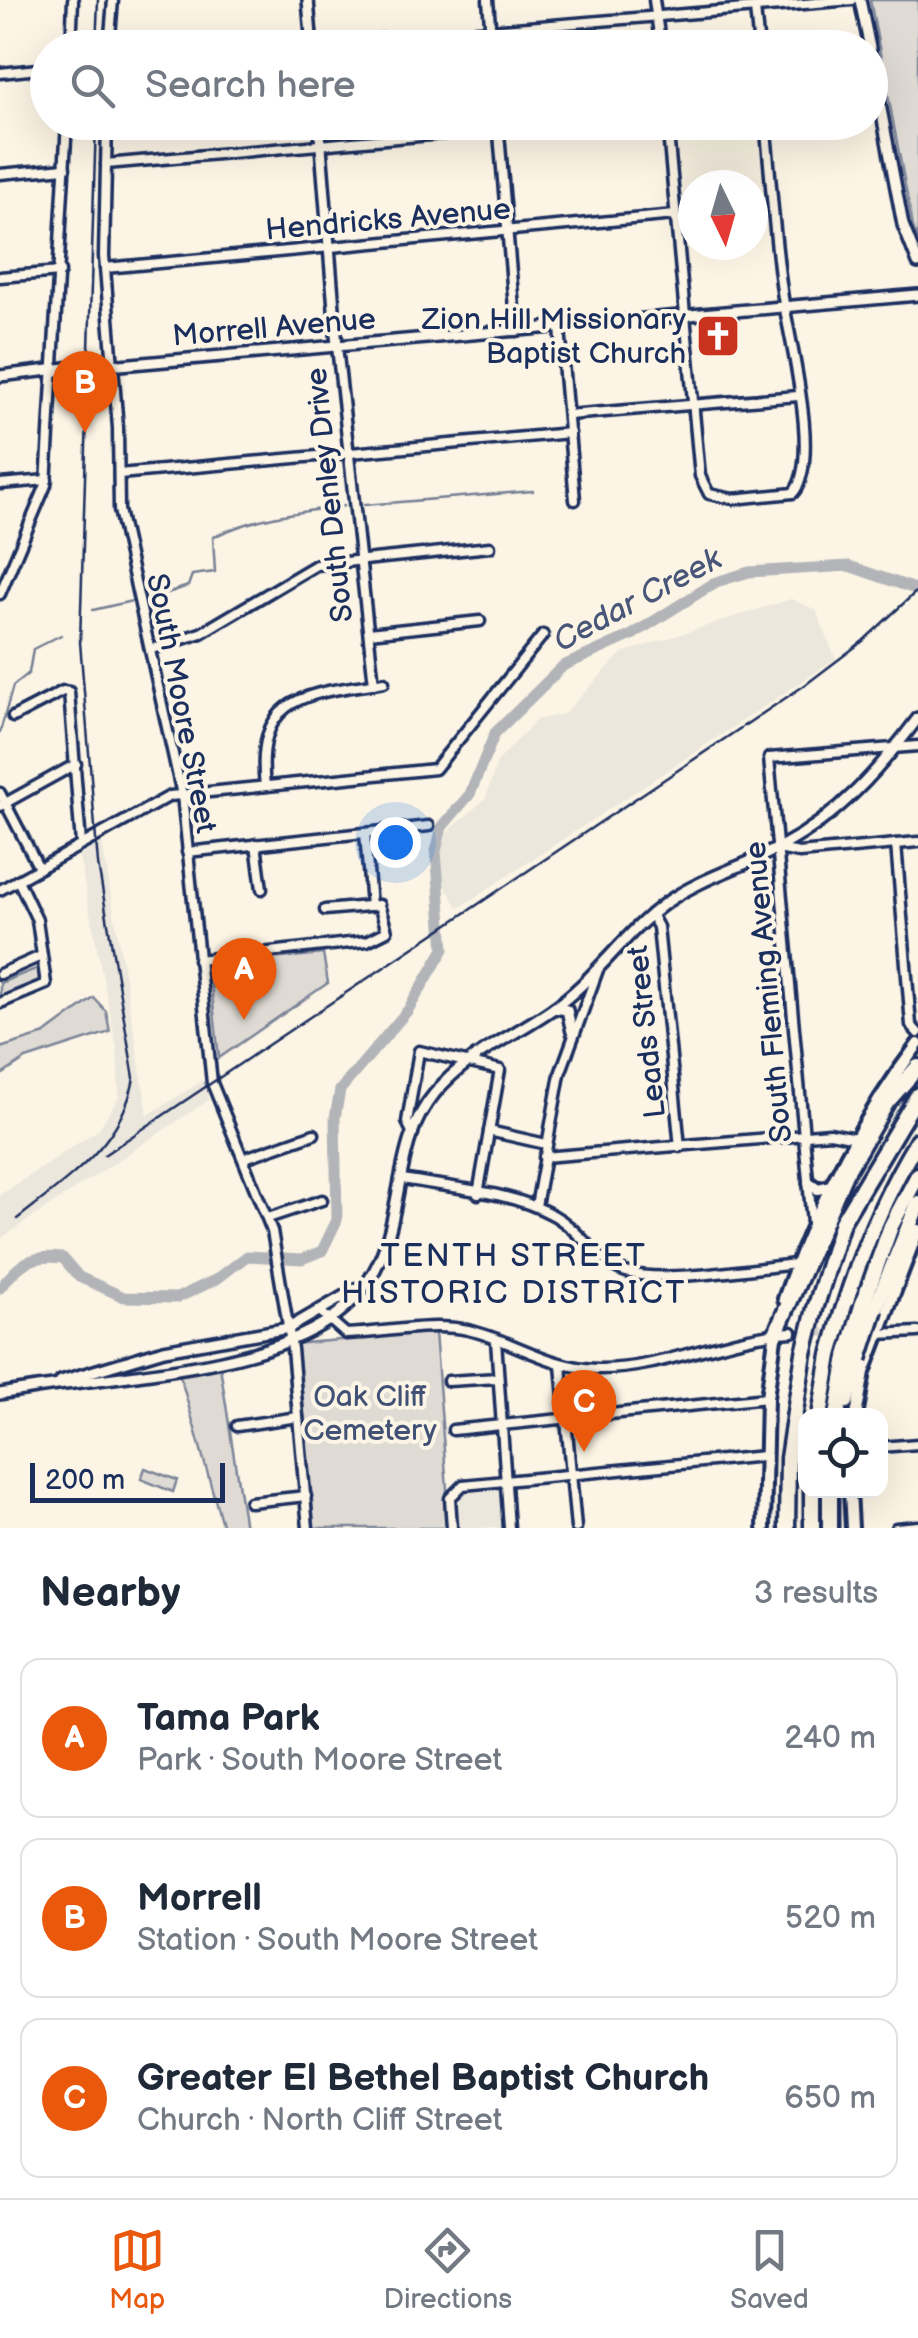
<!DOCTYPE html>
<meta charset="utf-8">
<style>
body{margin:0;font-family:"Balsamiq Sans",sans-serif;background:#f2f2f3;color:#1f2937}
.controls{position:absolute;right:30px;bottom:30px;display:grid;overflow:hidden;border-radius:20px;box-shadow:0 10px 40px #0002}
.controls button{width:90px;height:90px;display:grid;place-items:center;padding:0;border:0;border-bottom:2px solid #e0e1e3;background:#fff;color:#1f2937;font:50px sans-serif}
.compass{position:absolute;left:678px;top:170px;width:90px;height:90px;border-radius:50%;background:#fff;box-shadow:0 10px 40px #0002;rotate:175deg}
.scale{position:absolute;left:30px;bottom:25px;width:195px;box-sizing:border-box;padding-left:10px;border:5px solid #1b2f5e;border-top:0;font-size:28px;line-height:35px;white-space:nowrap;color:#1b2f5e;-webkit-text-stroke:8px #fcf5e5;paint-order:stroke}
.you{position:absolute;left:395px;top:842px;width:35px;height:35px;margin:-25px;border:8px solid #fff;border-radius:50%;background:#1a73e8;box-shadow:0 0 0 15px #1a73e833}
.badge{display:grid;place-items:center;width:65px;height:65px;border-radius:50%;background:#ea580c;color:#fff;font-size:32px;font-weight:700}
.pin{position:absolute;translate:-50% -82px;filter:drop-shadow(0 2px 5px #0008)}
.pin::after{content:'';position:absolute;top:52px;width:35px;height:30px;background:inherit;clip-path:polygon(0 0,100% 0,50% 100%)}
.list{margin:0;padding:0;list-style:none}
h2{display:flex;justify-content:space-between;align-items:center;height:130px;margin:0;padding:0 40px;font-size:42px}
h2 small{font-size:32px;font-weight:400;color:#747a83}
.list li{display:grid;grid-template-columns:65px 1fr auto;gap:30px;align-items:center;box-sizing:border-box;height:160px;margin:0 20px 20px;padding:0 20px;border:2px solid #e0e1e3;border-radius:20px}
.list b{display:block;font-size:38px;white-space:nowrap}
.list p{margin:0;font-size:32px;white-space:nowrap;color:#747a83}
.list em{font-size:32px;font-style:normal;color:#747a83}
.icon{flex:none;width:55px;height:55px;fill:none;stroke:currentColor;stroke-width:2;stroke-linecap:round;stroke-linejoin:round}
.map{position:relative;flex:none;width:918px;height:1528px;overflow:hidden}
.search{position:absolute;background:#fff;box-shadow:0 10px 40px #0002;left:30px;right:30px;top:30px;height:110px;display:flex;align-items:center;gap:25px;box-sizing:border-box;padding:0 35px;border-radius:55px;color:#747a83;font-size:38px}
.sheet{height:670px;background:#fff}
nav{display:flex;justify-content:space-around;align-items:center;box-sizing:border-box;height:140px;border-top:2px solid #e0e1e3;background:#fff;font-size:28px;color:#747a83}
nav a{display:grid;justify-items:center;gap:5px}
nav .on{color:#ea580c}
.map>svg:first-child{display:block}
</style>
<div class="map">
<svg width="918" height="1528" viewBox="0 0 918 1528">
<rect width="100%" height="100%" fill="#fcf5e5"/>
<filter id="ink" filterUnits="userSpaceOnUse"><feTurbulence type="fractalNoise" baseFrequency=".01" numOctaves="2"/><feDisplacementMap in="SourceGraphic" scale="20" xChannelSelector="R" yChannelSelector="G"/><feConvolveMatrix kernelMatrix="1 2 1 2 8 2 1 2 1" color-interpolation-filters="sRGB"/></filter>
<g filter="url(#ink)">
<!-- built -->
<g fill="#ece7dc">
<polygon points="791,599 816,610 836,659 459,908 444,885 441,838 486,798 497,762 536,720 564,714 622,653"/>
<polygon points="102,841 148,1115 204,1080 209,1100 0,1239 0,1195 98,1130 119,1097 117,1049 79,857"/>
<polygon points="499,1486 503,1528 454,1528 452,1497 465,1489"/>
</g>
<!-- green -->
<g fill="#dfdbd4" stroke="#7d8599" stroke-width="2.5">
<polygon points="870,0 918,0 918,241 913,227"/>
<polygon points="323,954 328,983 219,1058 209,965"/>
<polygon points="38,968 41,985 0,999 0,983"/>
<polygon points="94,998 106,1011 110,1032 26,1059 0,1076 0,1048 45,1034"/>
<polygon points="435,1332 450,1528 309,1528 293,1344"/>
<polygon points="220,1366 245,1528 223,1528 179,1372"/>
<polygon points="145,1468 177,1480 173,1492 141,1479"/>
</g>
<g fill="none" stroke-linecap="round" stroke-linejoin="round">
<!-- stream -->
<g stroke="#767f94" stroke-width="2.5">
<polyline points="364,505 533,491"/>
<path d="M150,599L188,586L192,575L215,572L213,537C255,517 297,512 344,506"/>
<polyline points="93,610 132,601"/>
<polyline points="0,732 13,686 29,673 33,649 61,635"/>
</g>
<!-- river -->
<path stroke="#b2b4b8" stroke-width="11" d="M0,1288C20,1263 31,1254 63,1258L79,1277L124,1297L177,1298L217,1279L247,1256L302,1259L322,1251L337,1220L335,1118L340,1090L408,1010L444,949L436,851L442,827L470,794L495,733L563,666L632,635L716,582L749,572L849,566L918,590"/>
<!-- minor-tunnel -->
<polyline stroke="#cfcdca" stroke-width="8" stroke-dasharray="8 4" stroke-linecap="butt" points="792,1332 857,1333"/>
<defs>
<g id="minor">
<polyline points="488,0 492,48"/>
<polyline points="654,0 661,48"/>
<polyline points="755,9 759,48"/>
<polyline points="71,48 73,0"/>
<polyline points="109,48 113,0"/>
<polyline points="275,48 852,0"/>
<polyline points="0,73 48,68"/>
<polyline points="107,122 104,256 118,428 119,510 182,795 212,1083 272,1231 292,1349 308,1528"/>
<polyline points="498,122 516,331"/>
<path d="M667,122L700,476L709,494L733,499L793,493C823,460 787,332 782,291C774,235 771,178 765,122"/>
<polyline points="106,164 576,122"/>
<polyline points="0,174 65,168"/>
<polyline points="105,268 675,215"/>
<polyline points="0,277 60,272"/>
<polyline points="560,328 575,500"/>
<polyline points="337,346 374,684"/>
<polyline points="568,415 798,396"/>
<polyline points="119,474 570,433"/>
<polyline points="0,484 47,480"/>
<polyline points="0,594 46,485 67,122"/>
<polyline points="369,633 480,621"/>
<polyline points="152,649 201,633 316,565 490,547"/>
<polyline points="13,717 63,691 69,692 81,844"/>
<path d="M265,786C254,691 312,694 384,682"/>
<polyline points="0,793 39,868"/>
<polyline points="0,806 76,764"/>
<polyline points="365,833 371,906"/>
<polyline points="256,844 262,889"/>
<polyline points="896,844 911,1025 918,1033"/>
<polyline points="778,849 799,853 918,842"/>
<polyline points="187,852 429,826"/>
<polyline points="0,890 170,796 435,769 543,635"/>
<polyline points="651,914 658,927 680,1147"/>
<polyline points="198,960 367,941 387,931 379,905 325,910"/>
<polyline points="0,974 41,956"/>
<polyline points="0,1003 46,984 37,920 18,880"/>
<polyline points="489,1131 546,1144"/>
<polyline points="413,1134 407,1122 419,1051 500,1070 478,1194"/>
<polyline points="544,1157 830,1133 856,1138"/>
<polyline points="245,1158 314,1134"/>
<path d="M403,1179C451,1188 510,1191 553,1215C581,1230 596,1262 626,1272C663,1284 754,1268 796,1264"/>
<polyline points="536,1206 560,1074 598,970"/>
<polyline points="268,1218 322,1200"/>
<polyline points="812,1223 769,758 918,746"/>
<path d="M322,1313L346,1334C387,1333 428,1322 468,1330C513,1340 549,1368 598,1369C664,1370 726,1335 792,1332"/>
<polyline points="878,1334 918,1332"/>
<polyline points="496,1340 509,1528"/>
<polyline points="561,1365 576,1528"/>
<polyline points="448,1381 498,1378"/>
<polyline points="237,1426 298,1417"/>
<polyline points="453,1430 767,1398"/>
<polyline points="880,1447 918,1444"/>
<polyline points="250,1502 306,1496"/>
<polyline points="452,1528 450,1498 463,1485 764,1456"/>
<polyline points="896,1528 918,1526"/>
</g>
<g id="tertiary">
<polyline points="308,0 312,48"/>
<polyline points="860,0 870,48"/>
<polyline points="870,51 903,225 918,263"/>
<polyline points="319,122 337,346"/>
<polyline points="55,371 108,371 113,366"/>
<polyline points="0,376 107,363 120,365 918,295"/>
<polyline points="554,1008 567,1010 572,1032"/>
<polyline points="61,1381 164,1350 289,1328 358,1288"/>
<path d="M0,1394C97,1375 246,1375 329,1320C419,1260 379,1158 435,1093C466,1055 512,1037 551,1010C595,980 624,933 667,902C703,877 744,867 782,846C840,815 879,770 918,718"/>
</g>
<g id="secondary">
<polyline points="809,1183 818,1189 830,1186"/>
<path d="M784,1299C816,1207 859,1122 918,1044"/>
<polyline points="856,1416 864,1372 918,1230"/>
<polyline points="850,1490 852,1528"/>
<polyline points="764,1528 767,1398 776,1330"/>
</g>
<g id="motorway">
<polyline points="862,1306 891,1226 918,1175"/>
<polyline points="815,1309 842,1222 918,1095"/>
<polyline points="875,1309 918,1204"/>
<path d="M842,1313C861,1252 884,1195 918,1140"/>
<polyline points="776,1333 845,1174 887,1102 918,1067"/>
<polyline points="846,1401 859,1359"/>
<polyline points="820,1416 830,1355"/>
<polyline points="837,1416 847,1356"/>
<polyline points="812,1490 812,1528"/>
<polyline points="787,1528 788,1458 804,1353"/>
<polyline points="830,1528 830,1490"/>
</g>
</defs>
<!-- minor casing -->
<use href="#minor" stroke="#1b2f5e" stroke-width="15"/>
<!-- tertiary casing -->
<use href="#tertiary" stroke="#1b2f5e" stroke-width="16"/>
<!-- secondary casing -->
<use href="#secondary" stroke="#1b2f5e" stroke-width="18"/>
<!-- motorway casing -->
<use href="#motorway" stroke="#1b2f5e" stroke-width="21"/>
<!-- minor -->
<use href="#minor" stroke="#fcf5e5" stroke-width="8"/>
<!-- tertiary -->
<use href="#tertiary" stroke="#fcf5e5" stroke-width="9"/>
<!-- secondary -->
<use href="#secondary" stroke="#fcf5e5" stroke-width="10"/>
<!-- motorway -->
<use href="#motorway" stroke="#fcf5e5" stroke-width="14"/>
<!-- tram -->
<g stroke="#1b2f5e" stroke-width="2.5">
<polyline points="96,48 98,0"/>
<polyline points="104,1155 805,685 863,641 918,590"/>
<path d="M17,1219C67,1179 122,1145 134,1078L98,864L80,642L96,122"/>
</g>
<defs>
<g id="motorway-bridge">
<polyline points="804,1353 815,1309"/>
<polyline points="830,1355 842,1313"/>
<polyline points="847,1356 862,1306"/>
<polyline points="859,1359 875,1309"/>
</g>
</defs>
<!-- motorway-bridge casing -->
<use href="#motorway-bridge" stroke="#1b2f5e" stroke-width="21" stroke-linecap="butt"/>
<!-- motorway-bridge -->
<use href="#motorway-bridge" stroke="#fcf5e5" stroke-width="14"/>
</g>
</g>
<!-- icons -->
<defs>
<symbol id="church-square" viewBox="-11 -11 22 22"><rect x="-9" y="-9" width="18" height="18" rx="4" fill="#c8321e" stroke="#fcf5e5"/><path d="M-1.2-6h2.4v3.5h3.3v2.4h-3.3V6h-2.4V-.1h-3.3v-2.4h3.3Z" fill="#fff"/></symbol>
</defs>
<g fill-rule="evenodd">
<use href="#church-square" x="693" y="311" width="50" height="50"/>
</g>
<g text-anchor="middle" stroke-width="8" stroke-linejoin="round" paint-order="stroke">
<!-- street labels -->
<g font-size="30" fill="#1b2f5e" stroke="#fcf5e5">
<text transform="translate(388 219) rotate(-5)" y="10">Hendricks Avenue</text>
<text transform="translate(274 327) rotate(-5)" y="10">Morrell Avenue</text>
<text transform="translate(329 495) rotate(-96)" y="10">South Denley Drive</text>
<text transform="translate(182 703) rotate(79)" y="10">South Moore Street</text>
<text transform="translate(768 992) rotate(-95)" y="10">South Fleming Avenue</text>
<text transform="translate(646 1032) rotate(-96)" y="10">Leads Street</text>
</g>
<!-- poi labels -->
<g font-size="30" fill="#1b2f5e" stroke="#fcf5e5" text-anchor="end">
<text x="686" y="329">Zion Hill Missionary<tspan x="686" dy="34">Baptist Church</tspan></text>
</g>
<!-- park labels -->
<g font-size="30" fill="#425176" stroke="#fcf5e5">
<text x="370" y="1406">Oak Cliff<tspan x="370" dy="34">Cemetery</tspan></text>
</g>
<!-- water labels -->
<g font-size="32" font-style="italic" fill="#485779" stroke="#fcf5e5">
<text transform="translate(637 599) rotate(-28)" y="11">Cedar Creek</text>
</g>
<!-- neighbourhood labels -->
<g font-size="32" letter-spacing="2.5" fill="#1b2f5e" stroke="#fcf5e5">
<text x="514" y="1266">TENTH STREET<tspan x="514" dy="37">HISTORIC DISTRICT</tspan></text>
</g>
</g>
</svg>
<div class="controls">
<button><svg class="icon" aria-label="locate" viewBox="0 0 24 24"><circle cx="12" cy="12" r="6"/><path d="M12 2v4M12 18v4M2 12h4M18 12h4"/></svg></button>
</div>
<svg class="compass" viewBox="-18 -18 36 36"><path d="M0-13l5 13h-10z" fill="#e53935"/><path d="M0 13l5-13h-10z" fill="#747a83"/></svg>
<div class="scale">200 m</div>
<div class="you"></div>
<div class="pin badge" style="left:244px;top:1020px">A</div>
<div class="pin badge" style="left:85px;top:433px">B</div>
<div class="pin badge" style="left:584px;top:1452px">C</div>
<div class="search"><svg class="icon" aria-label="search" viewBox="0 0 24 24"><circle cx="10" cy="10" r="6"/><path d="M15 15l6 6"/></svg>Search here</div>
</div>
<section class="sheet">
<h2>Nearby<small>3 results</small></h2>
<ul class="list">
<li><span class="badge">A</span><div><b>Tama Park</b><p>Park · South Moore Street</p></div><em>240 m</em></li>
<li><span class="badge">B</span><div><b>Morrell</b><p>Station · South Moore Street</p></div><em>520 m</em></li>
<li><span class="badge">C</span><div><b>Greater El Bethel Baptist Church</b><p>Church · North Cliff Street</p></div><em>650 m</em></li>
</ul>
</section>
<nav>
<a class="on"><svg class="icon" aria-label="map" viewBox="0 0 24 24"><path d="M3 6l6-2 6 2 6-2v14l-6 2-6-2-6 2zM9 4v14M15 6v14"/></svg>Map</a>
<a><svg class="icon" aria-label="directions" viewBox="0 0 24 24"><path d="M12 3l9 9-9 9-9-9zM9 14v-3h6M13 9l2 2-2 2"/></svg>Directions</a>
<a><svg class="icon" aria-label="saved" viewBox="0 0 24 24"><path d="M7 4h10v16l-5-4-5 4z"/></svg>Saved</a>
</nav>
